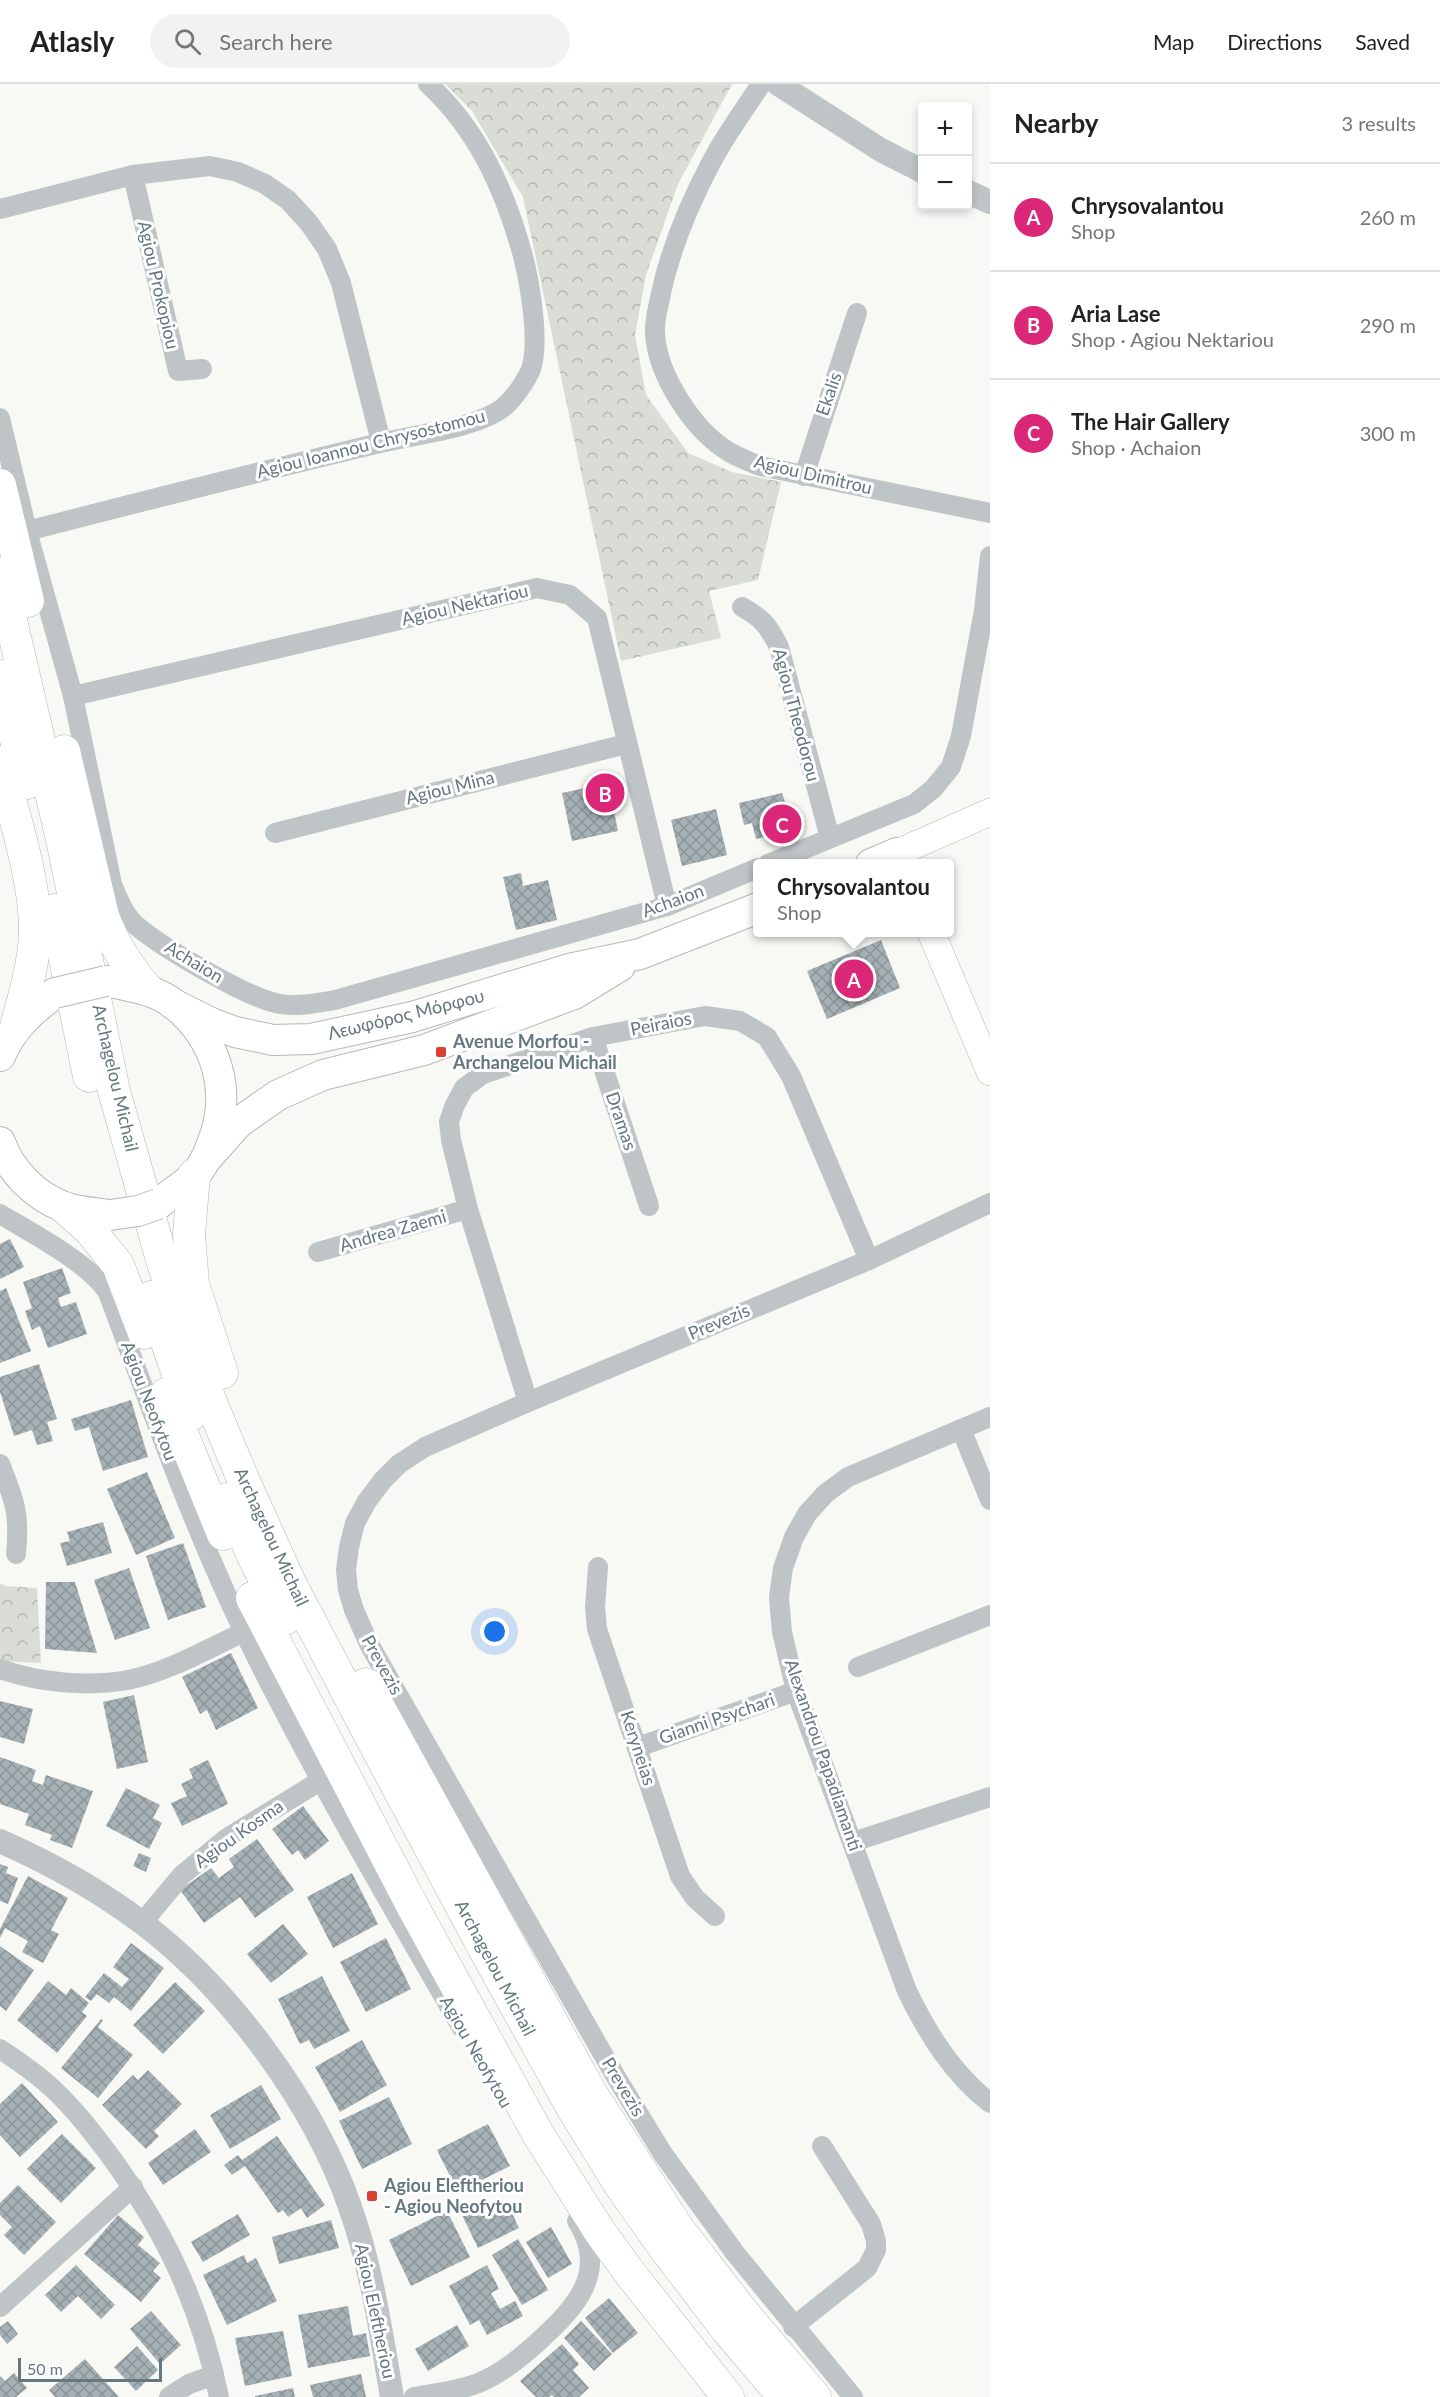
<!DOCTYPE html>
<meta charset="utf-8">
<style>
body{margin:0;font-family:Lato,sans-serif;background:#f2f2f2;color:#222}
.controls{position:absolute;right:18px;top:18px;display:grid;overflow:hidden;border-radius:6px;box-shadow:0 3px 9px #0003}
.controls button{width:54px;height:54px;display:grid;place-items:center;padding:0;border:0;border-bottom:2px solid #e0e0e0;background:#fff;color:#222;font:30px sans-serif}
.scale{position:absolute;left:18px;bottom:15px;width:144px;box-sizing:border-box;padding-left:6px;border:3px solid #64787f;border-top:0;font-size:16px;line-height:21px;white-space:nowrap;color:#64787f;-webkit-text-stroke:4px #fff;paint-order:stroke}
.you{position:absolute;left:495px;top:1548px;width:21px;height:21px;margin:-15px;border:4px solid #fff;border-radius:50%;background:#1a73e8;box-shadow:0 0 0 9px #1a73e833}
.badge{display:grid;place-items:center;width:39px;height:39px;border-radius:50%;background:#db2777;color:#fff;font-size:20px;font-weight:700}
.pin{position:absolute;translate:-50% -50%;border:3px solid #fff;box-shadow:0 2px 6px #0006}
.popup{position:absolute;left:753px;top:775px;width:201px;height:78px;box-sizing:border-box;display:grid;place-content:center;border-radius:6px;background:#fff;filter:drop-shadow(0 2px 4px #0005);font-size:20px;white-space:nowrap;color:#767676}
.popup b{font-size:22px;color:#222}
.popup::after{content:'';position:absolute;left:50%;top:100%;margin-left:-12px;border:12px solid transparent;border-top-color:#fff}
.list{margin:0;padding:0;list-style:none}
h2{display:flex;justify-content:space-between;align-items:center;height:78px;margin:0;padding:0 24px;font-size:26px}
h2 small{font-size:20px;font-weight:400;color:#767676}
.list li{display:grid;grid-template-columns:39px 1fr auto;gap:18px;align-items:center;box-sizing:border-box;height:108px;padding:0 24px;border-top:2px solid #e0e0e0}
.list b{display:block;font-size:22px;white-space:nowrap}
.list p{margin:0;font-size:20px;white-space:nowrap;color:#767676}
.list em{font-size:20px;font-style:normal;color:#767676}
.icon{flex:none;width:33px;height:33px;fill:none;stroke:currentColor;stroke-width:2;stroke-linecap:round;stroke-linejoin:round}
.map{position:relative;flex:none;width:990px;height:2313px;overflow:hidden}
header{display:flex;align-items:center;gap:36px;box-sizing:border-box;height:84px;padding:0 30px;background:#fff;border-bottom:2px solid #e0e0e0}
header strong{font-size:28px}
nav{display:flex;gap:33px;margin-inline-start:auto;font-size:21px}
.search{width:420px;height:54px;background:#f2f2f2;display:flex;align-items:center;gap:15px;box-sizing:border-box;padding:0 21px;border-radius:33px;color:#767676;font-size:22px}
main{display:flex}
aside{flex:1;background:#fff}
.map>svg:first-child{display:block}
</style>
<header>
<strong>Atlasly</strong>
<div class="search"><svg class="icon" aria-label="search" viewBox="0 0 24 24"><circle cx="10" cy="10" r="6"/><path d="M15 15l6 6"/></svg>Search here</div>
<nav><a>Map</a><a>Directions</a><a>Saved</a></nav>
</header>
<main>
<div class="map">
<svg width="990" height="2313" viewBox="0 0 990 2313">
<defs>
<pattern id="park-crowns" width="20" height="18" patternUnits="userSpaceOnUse" patternTransform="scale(1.5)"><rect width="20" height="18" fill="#d9ddd5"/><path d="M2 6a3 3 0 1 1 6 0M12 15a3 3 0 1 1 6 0" fill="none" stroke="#b4b8b2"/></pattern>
<pattern id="building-cross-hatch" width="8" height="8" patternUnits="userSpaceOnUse" patternTransform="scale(1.5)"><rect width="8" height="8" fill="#a6b1b5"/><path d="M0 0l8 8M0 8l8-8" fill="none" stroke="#8b9598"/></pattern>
</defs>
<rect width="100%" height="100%" fill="#f8f8f5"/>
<!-- park -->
<g fill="url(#park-crowns)">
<polygon points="445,0 732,0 678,100 646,191 635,251 646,311 688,369 732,388 781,398 758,496 709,507 721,554 621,577 523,113 472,27"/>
<polygon points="0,1499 5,1502 37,1504 41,1579 0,1577"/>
</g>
<!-- building -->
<g fill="url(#building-cross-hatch)">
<polygon points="608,699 618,747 572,757 562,709"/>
<polygon points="782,709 790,733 787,734 790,743 775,747 775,750 756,755 752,739 744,741 739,719"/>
<polygon points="716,725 727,771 682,782 671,736"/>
<polygon points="521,789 523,802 548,796 557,836 516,846 503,793"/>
<polygon points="881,856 900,904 827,935 807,887"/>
<polygon points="10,1155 24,1183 0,1195 0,1160"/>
<polygon points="62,1184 71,1209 58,1214 61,1223 76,1218 87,1250 48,1264 40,1242 32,1246 25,1227 32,1224 23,1198"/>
<polygon points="6,1204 31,1267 0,1279 0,1207"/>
<polygon points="39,1280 57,1335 47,1338 53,1357 37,1361 32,1346 14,1352 0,1308 0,1293"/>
<polygon points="131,1316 148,1373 103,1387 89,1343 75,1347 71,1335"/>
<polygon points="147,1388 175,1454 136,1471 107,1405"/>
<polygon points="103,1438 112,1469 67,1482 60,1459 70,1457 67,1448"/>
<polygon points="183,1459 206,1523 168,1536 146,1472"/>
<polygon points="129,1484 150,1544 115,1556 94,1496"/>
<polygon points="46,1498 75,1498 97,1569 45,1565"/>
<polygon points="231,1569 258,1624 216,1646 207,1626 200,1630 182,1593"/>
<polygon points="134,1611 148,1678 117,1685 103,1618"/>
<polygon points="0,1617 33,1625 24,1660 0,1653"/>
<polygon points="0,1673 36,1686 32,1697 43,1701 46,1691 93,1707 72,1764 50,1756 52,1751 25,1741 29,1730 0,1720"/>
<polygon points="208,1676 228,1720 182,1742 171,1719 187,1712 181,1700 193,1694 189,1685"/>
<polygon points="126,1704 160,1721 153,1734 162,1739 149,1765 106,1742"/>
<polygon points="303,1722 329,1757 305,1776 298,1766 292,1771 272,1745"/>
<polygon points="257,1755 294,1806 255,1834 240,1813 204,1839 180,1806 211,1784 219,1794 234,1783 229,1775"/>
<polygon points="139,1769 151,1774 146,1788 133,1782"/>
<polygon points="0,1780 8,1783 6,1789 18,1794 8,1820 0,1817"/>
<polygon points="352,1789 378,1840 333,1864 307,1813"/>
<polygon points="28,1792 68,1814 51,1846 59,1850 43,1879 22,1868 28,1857 5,1844 0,1854 0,1845"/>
<polygon points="283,1840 308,1870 271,1899 247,1870"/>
<polygon points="386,1854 411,1905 366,1928 340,1878"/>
<polygon points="131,1859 164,1884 131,1927 114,1913 109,1919 97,1910 91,1917 85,1913 104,1889 122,1903 129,1895 113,1883"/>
<polygon points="0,1862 34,1886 6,1927 0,1922"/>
<polygon points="322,1892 350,1947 314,1965 309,1956 300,1960 278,1915"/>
<polygon points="48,1897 66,1911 71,1904 89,1919 82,1928 87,1932 57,1969 17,1936"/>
<polygon points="175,1898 205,1927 163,1970 133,1941"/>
<polygon points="101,1935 103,1936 98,1943 133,1971 98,2014 61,1984"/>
<polygon points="362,1956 387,2001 340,2028 315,1983"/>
<polygon points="148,1986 182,2020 154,2047 159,2052 146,2065 102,2021 133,1991 138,1996"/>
<polygon points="22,1999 58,2038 20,2073 0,2051 0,2020"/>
<polygon points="261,2001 281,2035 230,2065 210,2031"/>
<polygon points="389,2013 412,2060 362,2085 339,2037"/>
<polygon points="488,2040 510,2082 458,2108 437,2066"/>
<polygon points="195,2045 211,2068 163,2101 148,2079"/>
<polygon points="62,2050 96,2084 61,2119 27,2085"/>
<polygon points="277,2052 325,2121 307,2134 301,2124 288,2133 283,2126 278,2129 245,2082 232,2091 224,2081 238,2071 242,2076"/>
<polygon points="18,2101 56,2138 24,2171 4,2151 12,2143 0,2131 0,2119"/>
<polygon points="488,2116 492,2125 507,2118 519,2144 478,2164 461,2129"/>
<polygon points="447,2127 470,2173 411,2202 389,2156"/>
<polygon points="238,2130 250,2151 203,2178 191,2158"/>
<polygon points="118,2131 144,2153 138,2161 160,2179 153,2187 161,2194 141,2218 84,2170"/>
<polygon points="331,2136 339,2164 279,2180 272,2153"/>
<polygon points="551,2143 572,2180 548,2194 526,2158"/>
<polygon points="518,2155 548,2206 522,2221 492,2171"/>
<polygon points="244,2171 247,2179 256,2174 277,2217 227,2241 203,2191"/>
<polygon points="76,2181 115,2221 101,2235 78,2212 61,2228 45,2211"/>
<polygon points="487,2181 499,2205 491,2209 500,2225 515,2217 523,2232 487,2251 479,2236 470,2241 449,2202"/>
<polygon points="609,2214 638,2249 613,2269 585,2234"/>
<polygon points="348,2222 353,2252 366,2249 370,2272 308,2284 298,2231"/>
<polygon points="151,2227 181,2261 160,2280 130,2245"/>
<polygon points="8,2237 18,2250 7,2260 0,2251 0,2243"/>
<polygon points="581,2237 612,2270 594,2287 564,2254"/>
<polygon points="457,2241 469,2262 428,2287 415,2265"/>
<polygon points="283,2247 292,2292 245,2302 235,2254"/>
<polygon points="562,2260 579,2280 573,2286 589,2304 579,2313 554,2313 552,2311 549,2313 536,2313 520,2297"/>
<polygon points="137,2262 158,2286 136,2307 114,2283"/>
<polygon points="85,2275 119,2313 55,2313 49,2306"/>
<polygon points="14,2289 27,2304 16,2313 0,2313 0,2292 5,2297"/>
<polygon points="361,2290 366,2313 313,2313 310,2301"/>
<polygon points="293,2304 295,2313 255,2313 255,2312"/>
</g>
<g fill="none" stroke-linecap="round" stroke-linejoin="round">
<defs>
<g id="secondary">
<polyline points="902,780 897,769 990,728"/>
<polyline points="931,848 990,988"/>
</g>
<g id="primary">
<polyline points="871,780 897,769"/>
<path d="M106,897C129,902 155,905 175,921C217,955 233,1009 212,1060C208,1071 203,1083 194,1092C183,1102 169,1111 158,1120"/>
<polyline points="173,920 211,939 235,948 273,956 311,955 412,933 569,885 640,870 758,824"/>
<path d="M0,972C12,944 31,927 55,909"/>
<path d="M0,1058C10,1087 35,1112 64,1123C78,1128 96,1129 110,1131"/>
<polyline points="206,1075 238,1039 278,1011 323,991 424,966 574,910 620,882"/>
</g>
<g id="trunk">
<polyline points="0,401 28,517"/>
<polyline points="0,489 63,760 114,1007 160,1169 184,1245 212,1321 243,1395 290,1499 381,1672 487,1870 573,2025 620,2101 663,2162 727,2246 784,2313"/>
<polyline points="0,592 27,699"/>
<path d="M64,667L103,832C114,861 128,884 148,906"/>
<path d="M0,678C13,730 36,796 35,849C34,880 24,913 16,943"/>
<polyline points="55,826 89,992"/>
<polyline points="194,1091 189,1150 193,1200 222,1289"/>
<polyline points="65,1124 90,1146 118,1181 144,1249"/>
<polyline points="151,1213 192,1330"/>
<polyline points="166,1310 223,1450"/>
<polyline points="228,1415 254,1474 285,1535"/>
<polyline points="252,1514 414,1825 538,2050 600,2148 629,2188 728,2313"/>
<polyline points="366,1600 591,2009 677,2143 745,2231 815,2313"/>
</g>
</defs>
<!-- secondary casing -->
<use href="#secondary" stroke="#b2b9bc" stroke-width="28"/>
<!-- primary casing -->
<use href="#primary" stroke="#b3b9bc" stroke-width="32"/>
<!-- trunk casing -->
<use href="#trunk" stroke="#b3b8ba" stroke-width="33"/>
<!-- minor -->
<g stroke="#bfc5c7" stroke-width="20">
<path d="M761,0C745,25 726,50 712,77C690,118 671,163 661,209C659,221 654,236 655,249C657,291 694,348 731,369C740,374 750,378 760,382L990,429"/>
<polyline points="133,91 178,287 202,285"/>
<polyline points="0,125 133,91 210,82 238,88 265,100 288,116 309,139 327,165 341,199 381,358"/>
<path d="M0,334L27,447L73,612L112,800C118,815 125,833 138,843C163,864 249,915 280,920C298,923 317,919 335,916L667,822L758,784"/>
<polyline points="804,392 857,229"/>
<path d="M27,447C144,417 262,387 380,359C413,351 480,344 505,322C515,313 526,297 531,285C540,258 530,200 523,172C505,107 479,47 428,0"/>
<path d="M742,523C762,534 768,541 779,563L830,754"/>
<polyline points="73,612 537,504 570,511 597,534 667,822"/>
<polyline points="275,749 626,660"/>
<polyline points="768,780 914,720 933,705 951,683 961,652 984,526 990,472"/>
<polyline points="593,953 649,1122"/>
<path d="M0,1130C30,1148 91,1180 108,1209C151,1323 192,1441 245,1550C311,1685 387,1814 462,1944"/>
<polyline points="318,1168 468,1125"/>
<polyline points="528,1318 468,1125 451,1056 449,1038 454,1023 464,1004 483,990 593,953 705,932 740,937 767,953 791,992 869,1176"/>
<path d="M990,1333L848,1393L825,1410L807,1430L794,1453L783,1484L779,1513L782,1548L796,1607L907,1907C928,1950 952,1989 990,2019"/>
<polyline points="961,1345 990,1416"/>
<path d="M0,1380C15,1417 20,1430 16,1470"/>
<polyline points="598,1483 595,1523 597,1545 680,1792 695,1814 715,1832"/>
<polyline points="858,1583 990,1531"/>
<path d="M0,1585C39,1599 88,1603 128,1596C168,1588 207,1565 244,1548"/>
<polyline points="638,1663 796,1607"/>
<polyline points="853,1758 990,1713"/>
<polyline points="142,1839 182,1791 227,1754 320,1697"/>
<path d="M0,1965C15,1975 30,1985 44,1997C69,2018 89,2044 108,2069C164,2145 200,2220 219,2313"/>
<polyline points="0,2223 133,2103"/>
<polyline points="793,2243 867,2184 876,2166 876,2157 871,2140 822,2062"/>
<polyline points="169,2313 189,2300 214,2291"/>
<path d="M414,2313C436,2309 460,2307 481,2298C503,2288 520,2274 538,2258C575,2224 610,2188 577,2137"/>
<polyline points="853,2313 735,2169 663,2070 616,1993 369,1560 354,1526 348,1506 346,1486 349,1463 355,1439 367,1417 383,1396 399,1380 425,1363 528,1318 869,1176 990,1119"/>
</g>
<!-- tertiary -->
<g stroke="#bfc5c7" stroke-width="24">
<polyline points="778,0 881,66 922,87"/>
<polyline points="968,108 990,118"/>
<path d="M0,1757C50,1779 97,1805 141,1838C229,1904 314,2019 350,2123C372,2185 381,2249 392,2313"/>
</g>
<!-- secondary -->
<use href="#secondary" stroke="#fff" stroke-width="27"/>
<!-- primary -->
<use href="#primary" stroke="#fff" stroke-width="30"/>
<!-- trunk -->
<use href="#trunk" stroke="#fff" stroke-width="32"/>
<defs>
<g id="primary-bridge">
<polyline points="55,909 106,897"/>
<polyline points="110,1131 138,1127 158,1120"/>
</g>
</defs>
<!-- primary-bridge casing -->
<use href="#primary-bridge" stroke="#b3b9bc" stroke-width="32" stroke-linecap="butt"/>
<!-- primary-bridge -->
<use href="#primary-bridge" stroke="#fff" stroke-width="30"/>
</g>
<!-- markers -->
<g fill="#db4032" stroke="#fff" stroke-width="2">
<rect x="435" y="962" width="12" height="12" rx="3"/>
<rect x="366" y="2106" width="12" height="12" rx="3"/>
</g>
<g text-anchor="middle" stroke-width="6" stroke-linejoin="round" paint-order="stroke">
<!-- street labels -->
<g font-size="18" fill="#64787f" stroke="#fff">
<text transform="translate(158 201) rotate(77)" y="6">Agiou Prokopiou</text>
<text transform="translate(829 310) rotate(-71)" y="6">Ekalis</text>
<text transform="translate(371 360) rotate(-14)" y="6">Agiou Ioannou Chrysostomou</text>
<text transform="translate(813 391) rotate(13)" y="6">Agiou Dimitrou</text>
<text transform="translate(465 521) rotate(-13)" y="6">Agiou Nektariou</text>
<text transform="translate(796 631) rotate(75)" y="6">Agiou Theodorou</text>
<text transform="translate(450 704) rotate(-14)" y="6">Agiou Mina</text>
<text transform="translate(673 817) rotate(-20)" y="6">Achaion</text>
<text transform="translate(194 878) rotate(31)" y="6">Achaion</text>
<text transform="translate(406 931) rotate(-14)" y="6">Λεωφόρος Μόρφου</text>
<text transform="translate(661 940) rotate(-11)" y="6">Peiraios</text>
<text transform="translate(115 994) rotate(77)" y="6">Archagelou Michail</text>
<text transform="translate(621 1037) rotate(71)" y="6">Dramas</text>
<text transform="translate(393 1147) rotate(-16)" y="6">Andrea Zaemi</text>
<text transform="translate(719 1238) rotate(-23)" y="6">Prevezis</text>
<text transform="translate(149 1317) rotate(69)" y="6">Agiou Neofytou</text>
<text transform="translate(271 1453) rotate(65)" y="6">Archagelou Michail</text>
<text transform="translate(382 1581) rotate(61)" y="6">Prevezis</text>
<text transform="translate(717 1635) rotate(-19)" y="6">Gianni Psychari</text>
<text transform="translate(638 1664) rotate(72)" y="6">Keryneias</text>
<text transform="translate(823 1671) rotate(71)" y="6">Alexandrou Papadiamanti</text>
<text transform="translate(239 1750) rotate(-35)" y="6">Agiou Kosma</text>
<text transform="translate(495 1884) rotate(62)" y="6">Archagelou Michail</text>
<text transform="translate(476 1968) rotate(60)" y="6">Agiou Neofytou</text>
<text transform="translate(623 2003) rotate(59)" y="6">Prevezis</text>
<text transform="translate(375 2227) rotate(78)" y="6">Agiou Eleftheriou</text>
</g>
<!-- poi labels -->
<g font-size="18" font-weight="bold" fill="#64787f" stroke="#fff" text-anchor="start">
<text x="453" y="964">Avenue Morfou -<tspan x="453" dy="21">Archangelou Michail</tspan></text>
<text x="384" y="2108">Agiou Eleftheriou<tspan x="384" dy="21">- Agiou Neofytou</tspan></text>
</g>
</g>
</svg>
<div class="controls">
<button>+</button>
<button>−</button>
</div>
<div class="scale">50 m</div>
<div class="you"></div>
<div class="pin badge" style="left:854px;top:895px">A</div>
<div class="popup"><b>Chrysovalantou</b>Shop</div>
<div class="pin badge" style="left:605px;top:709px">B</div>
<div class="pin badge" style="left:782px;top:740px">C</div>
</div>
<aside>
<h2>Nearby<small>3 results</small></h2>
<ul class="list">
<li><span class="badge">A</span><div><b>Chrysovalantou</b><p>Shop</p></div><em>260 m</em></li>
<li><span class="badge">B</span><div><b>Aria Lase</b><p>Shop · Agiou Nektariou</p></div><em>290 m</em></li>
<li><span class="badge">C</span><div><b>The Hair Gallery</b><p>Shop · Achaion</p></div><em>300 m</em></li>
</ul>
</aside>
</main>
